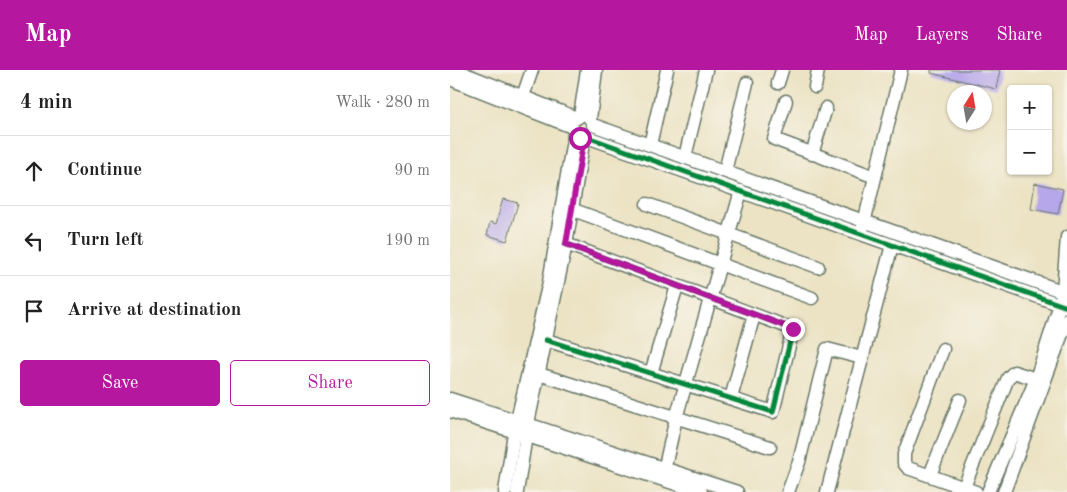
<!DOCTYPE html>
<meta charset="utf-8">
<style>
body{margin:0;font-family:"Old Standard TT",serif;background:#f2f2f2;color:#222}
.controls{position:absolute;right:15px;top:15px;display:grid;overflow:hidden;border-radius:5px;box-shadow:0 1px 4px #0004}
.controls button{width:45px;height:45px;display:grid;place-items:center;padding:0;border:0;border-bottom:1px solid #e0e0e0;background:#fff;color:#222;font:25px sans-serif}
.compass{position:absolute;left:497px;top:15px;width:45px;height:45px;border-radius:50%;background:#fff;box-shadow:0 1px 4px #0004;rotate:11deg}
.stop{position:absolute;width:15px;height:15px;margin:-11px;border:4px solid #b5179e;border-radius:50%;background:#fff}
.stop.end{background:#b5179e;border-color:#fff;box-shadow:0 1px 5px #0008}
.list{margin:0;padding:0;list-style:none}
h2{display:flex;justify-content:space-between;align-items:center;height:65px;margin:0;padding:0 20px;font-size:21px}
h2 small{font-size:16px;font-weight:400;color:#767676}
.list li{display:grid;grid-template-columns:32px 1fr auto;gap:15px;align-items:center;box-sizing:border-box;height:70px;padding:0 20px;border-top:1px solid #e0e0e0}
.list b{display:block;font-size:19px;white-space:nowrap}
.list em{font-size:16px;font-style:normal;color:#767676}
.actions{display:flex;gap:10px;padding:15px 20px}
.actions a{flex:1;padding:11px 0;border:1px solid #b5179e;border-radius:5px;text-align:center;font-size:18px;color:#b5179e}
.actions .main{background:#b5179e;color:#fff}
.icon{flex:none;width:28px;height:28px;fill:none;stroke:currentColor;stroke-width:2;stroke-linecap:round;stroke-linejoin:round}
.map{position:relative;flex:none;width:617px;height:422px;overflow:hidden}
header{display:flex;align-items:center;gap:30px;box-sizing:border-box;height:70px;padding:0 25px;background:#b5179e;color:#fff}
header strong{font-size:24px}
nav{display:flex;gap:28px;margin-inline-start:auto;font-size:18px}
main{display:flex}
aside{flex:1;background:#fff}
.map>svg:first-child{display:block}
</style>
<header>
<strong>Map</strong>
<nav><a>Map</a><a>Layers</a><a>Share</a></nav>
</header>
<main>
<aside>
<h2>4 min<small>Walk · 280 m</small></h2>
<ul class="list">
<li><svg class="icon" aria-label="ahead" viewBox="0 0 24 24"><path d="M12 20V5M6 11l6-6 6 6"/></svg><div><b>Continue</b></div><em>90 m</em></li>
<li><svg class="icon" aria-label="left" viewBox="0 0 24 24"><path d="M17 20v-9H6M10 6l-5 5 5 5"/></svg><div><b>Turn left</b></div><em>190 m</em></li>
<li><svg class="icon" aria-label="arrive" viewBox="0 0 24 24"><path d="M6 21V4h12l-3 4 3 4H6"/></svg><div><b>Arrive at destination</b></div></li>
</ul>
<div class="actions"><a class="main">Save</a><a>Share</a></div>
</aside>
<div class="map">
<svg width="617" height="422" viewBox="0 0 617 422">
<rect width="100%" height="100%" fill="#f7f3e8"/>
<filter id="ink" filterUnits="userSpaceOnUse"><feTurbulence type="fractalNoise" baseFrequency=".02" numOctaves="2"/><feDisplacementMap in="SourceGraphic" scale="10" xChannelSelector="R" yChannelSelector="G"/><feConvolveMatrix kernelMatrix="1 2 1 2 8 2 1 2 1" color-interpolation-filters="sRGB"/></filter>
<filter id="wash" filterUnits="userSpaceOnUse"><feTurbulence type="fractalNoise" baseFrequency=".0096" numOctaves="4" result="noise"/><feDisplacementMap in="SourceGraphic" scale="20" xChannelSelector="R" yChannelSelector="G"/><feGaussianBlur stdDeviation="1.12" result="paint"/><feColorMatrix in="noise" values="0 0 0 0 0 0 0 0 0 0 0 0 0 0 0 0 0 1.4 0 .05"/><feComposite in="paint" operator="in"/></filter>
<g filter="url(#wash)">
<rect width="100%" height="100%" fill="#ece3c4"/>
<g id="blocks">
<!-- building -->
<g fill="#b6a6ea">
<polygon points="481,0 550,0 546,19 481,3"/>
<polygon points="585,113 613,119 608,144 581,139"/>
<polygon points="53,129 68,133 57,171 37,165 40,152 46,154"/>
</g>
</g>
</g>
<g filter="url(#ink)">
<use href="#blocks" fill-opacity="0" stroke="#677766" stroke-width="1"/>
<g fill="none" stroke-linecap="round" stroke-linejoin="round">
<defs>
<g id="minor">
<polyline points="5,0 127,48"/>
<polyline points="0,9 122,57"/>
<polyline points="328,13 332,0"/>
<polyline points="365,17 368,0"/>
<polyline points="73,26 82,0"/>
<polyline points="336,31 324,69 425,107"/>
<polyline points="130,46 137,0"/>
<polyline points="140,49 146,0"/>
<polyline points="143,55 617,223"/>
<polyline points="137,67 617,237"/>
<polyline points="200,75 217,0"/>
<polyline points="362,84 376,38"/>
<polyline points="235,87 256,0"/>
<polyline points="275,101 297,13"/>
<polyline points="197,134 368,197"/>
<polyline points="121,139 362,228"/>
<polyline points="413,157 451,0"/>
<polyline points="96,270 323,342 343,259 116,174"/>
<polyline points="493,279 454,384 454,393 458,398 526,422"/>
<polyline points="201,303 227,216"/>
<polyline points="89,304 320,377"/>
<polyline points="281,328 304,245"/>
<polyline points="0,329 287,422"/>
<polyline points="0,341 251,422"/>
<polyline points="480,405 510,330"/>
<polyline points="212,409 226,348 291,121"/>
<polyline points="514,417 558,308 564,302 586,309"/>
<polyline points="55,422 64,363 99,212 124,64"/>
<polyline points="67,422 78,353 116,174 134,68"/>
<polyline points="338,422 349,392 377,279 412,288"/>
<polyline points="377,422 442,175"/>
<polyline points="538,422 586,309 610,234 613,221 617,167"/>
<polyline points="554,422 617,250"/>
</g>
</defs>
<!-- minor casing -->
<use href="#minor" stroke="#677766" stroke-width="15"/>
<!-- minor -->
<use href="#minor" stroke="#fff" stroke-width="12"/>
<defs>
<g id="cycleway">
<polyline points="137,67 617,237"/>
<polyline points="96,270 323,342 343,259 116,174"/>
</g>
</defs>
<!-- cycleway casing -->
<use href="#cycleway" stroke="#f7f3e8" stroke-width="8"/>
<!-- cycleway -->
<use href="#cycleway" stroke="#00873e" stroke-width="5"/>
</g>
</g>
<g fill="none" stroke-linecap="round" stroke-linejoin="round" filter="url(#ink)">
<!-- route -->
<polyline stroke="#b5179e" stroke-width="6" points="130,68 134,68 116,174 343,259"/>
</g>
</svg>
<div class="controls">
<button>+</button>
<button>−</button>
</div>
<svg class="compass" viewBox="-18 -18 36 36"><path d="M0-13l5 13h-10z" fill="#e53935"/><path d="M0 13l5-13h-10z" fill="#767676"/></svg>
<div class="stop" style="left:130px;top:68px"></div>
<div class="stop end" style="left:343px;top:259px"></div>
</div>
</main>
